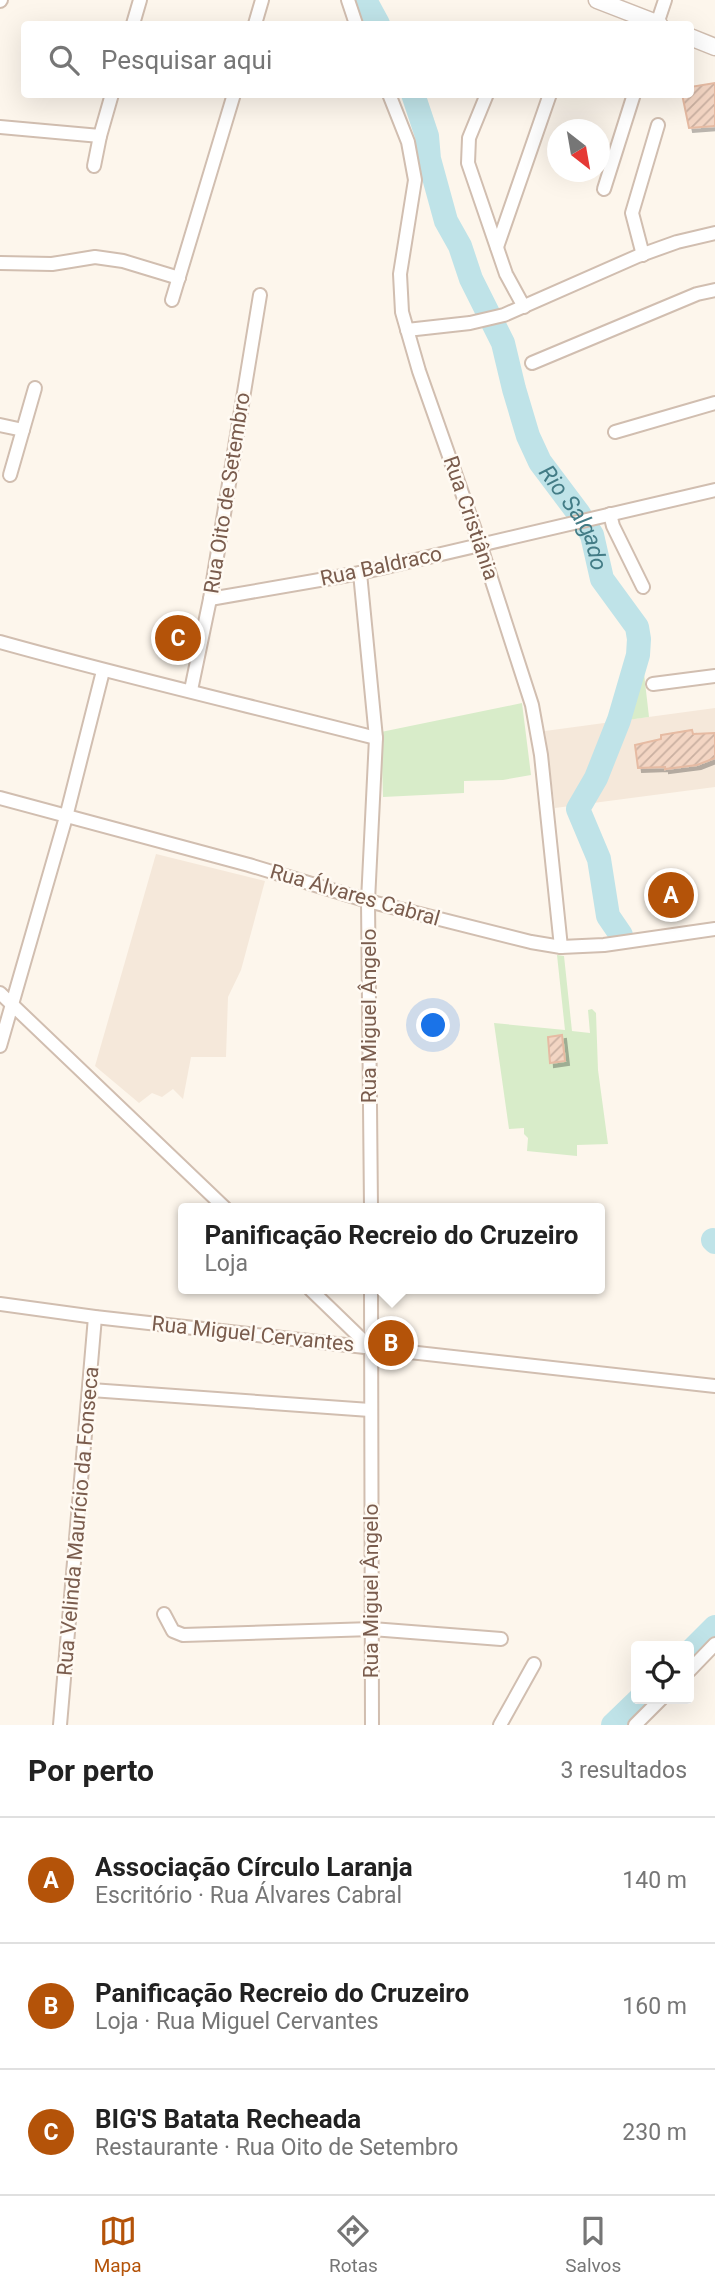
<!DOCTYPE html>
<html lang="pt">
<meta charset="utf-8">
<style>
body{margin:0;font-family:Roboto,sans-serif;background:#f6f6f6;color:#222}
.controls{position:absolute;right:21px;bottom:21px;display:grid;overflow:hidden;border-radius:7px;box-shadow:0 7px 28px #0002}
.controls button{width:63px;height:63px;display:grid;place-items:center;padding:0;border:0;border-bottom:2px solid #e0e0e0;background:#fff;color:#222;font:35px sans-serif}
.compass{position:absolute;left:547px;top:119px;width:63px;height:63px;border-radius:50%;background:#fff;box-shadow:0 7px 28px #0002;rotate:149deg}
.you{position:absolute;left:434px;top:1026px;width:24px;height:24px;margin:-18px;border:5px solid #fff;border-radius:50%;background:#1a73e8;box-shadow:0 0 0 10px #1a73e833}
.badge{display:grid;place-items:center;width:46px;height:46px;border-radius:50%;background:#b45309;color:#fff;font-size:23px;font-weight:700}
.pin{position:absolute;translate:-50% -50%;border:4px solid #fff;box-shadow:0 2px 7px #0006}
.popup{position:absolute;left:178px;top:1203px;width:427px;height:91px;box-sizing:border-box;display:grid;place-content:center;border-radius:7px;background:#fff;filter:drop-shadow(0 2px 5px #0005);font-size:23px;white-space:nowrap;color:#767676}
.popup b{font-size:26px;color:#222}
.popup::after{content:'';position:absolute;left:50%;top:100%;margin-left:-14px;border:14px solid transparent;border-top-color:#fff}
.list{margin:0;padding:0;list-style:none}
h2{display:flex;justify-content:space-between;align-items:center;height:91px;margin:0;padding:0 28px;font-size:30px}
h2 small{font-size:23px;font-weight:400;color:#767676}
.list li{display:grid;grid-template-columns:46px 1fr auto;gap:21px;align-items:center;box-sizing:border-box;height:126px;padding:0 28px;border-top:2px solid #e0e0e0}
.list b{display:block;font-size:26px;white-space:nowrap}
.list p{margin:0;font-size:23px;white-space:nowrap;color:#767676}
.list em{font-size:23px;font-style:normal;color:#767676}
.icon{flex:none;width:38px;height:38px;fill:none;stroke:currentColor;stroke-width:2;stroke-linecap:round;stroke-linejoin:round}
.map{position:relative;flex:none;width:715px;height:1725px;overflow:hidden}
.search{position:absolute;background:#fff;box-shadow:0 7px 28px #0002;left:21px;right:21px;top:21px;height:77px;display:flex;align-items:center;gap:18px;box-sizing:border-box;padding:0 24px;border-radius:7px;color:#767676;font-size:26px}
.sheet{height:469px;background:#fff}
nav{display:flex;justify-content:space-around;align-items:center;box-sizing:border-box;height:98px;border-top:2px solid #e0e0e0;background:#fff;font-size:19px;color:#767676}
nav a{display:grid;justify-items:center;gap:4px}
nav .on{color:#b45309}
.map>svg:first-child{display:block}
</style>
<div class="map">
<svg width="715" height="1725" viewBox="0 0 715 1725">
<defs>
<pattern id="building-hatch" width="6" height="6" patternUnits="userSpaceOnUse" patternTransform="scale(1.75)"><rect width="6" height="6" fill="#f3d5c3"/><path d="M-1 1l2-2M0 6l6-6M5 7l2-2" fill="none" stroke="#cab0a1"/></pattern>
<filter id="shadow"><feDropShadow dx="4" dy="4" stdDeviation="0" flood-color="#0004"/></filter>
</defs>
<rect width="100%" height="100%" fill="#fdf6ec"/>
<!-- residential -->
<g fill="#f5e8da">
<polygon points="715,708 715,787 555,808 545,731"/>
<polygon points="156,854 265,881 241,970 228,997 226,1057 191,1057 183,1099 173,1089 162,1097 152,1093 139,1103 95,1066"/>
</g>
<!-- grass -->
<g fill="#d8ecc9">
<polygon points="592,530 603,567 601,569 606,582 609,581 634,617 643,615 646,655 642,656 649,717 613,722 618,708 621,679 625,678 635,635 633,628 627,620 622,621 609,598 598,586 600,585 591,548 588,548 584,532"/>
<polygon points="522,703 531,775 503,780 464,781 464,793 383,797 381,732"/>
<polygon points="557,955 564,956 572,1031 590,1033 588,1010 592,1009 596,1013 598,1070 608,1144 577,1145 577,1156 527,1151 528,1138 524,1134 524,1128 509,1129 494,1023 565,1030"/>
</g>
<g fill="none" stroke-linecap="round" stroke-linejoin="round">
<!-- river -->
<g stroke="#bfe3e8" stroke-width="24">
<polyline points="365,0 378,24"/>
<path id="s1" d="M413,94L427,136L429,159L446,221L460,246L471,279L503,343L514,389L528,436L540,462L579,514L592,535L602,579L637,627L639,639L638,655L619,720L596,778L578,809L599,859L608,916L621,935"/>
<polyline points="713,1240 715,1242"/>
<polyline points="689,1653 715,1627"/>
<polyline points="613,1725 640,1699"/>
</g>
</g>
<!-- building -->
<g fill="url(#building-hatch)" stroke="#e6bba3" stroke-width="2" filter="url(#shadow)">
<polygon points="715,83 715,126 689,128 682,94 690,94 690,87"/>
<polygon points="692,730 693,734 715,733 715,758 697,765 665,769 665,767 638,768 635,745 661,739 661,735"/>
<polygon points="562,1035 565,1061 550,1063 548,1037"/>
</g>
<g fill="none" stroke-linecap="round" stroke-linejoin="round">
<defs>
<g id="minor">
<polyline points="348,0 356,24"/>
<polyline points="0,1 1,0"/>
<polyline points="133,24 140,0"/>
<polyline points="255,24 262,0"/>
<polyline points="657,24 665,0"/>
<polyline points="389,94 408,142 415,180 400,274 402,312 419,371 480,544 532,705 541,755 561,947"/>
<polyline points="487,94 469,138 468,163 506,274 524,307"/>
<polyline points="0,127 100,136"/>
<polyline points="94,166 100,136 112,94"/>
<polyline points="604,189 634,94"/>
<polyline points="497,247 550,94"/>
<polyline points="643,255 632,213 658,125"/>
<polyline points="0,263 52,264 95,257 123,261 179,278"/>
<polyline points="172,300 234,94"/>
<polyline points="407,330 470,323 504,315 638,256 677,242 715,233"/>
<polyline points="532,363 697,294 715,290"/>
<polyline points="0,425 23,430"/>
<polyline points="615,432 715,403"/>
<polyline points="10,475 35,388"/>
<polyline points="610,514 613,526 643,587"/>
<polyline points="360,573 376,738 368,901 371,1208"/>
<polyline points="210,599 360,573 715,490"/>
<path d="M0,642C125,677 251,706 376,738"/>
<polyline points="653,684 715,676"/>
<polyline points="191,690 210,599 260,295"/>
<polyline points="0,798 249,865 368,901 531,942 561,947 604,945 715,929"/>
<polyline points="0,993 225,1208"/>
<polyline points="0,1046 66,817 103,671"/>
<polyline points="310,1289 371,1348"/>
<polyline points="371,1289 372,1725"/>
<polyline points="0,1304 95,1317 715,1386"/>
<polyline points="91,1390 370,1410"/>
<polyline points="164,1614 173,1631 183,1635 372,1629 501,1639"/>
<polyline points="689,1671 715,1644"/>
<polyline points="60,1725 95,1317"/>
<polyline points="500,1725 534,1664"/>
<polyline points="635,1725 661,1699"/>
</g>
<g id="tertiary">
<polyline points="597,0 659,24"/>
<polyline points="690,37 715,47"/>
</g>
</defs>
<!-- minor casing -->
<use href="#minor" stroke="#d1beb0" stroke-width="16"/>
<!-- tertiary casing -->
<use href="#tertiary" stroke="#d1beb0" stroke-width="19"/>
<!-- minor -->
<use href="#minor" stroke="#fff" stroke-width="12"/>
<!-- tertiary -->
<use href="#tertiary" stroke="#fff" stroke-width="16"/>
</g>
<g text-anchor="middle" stroke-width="5" stroke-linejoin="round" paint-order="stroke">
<!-- street labels -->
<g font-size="21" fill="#7a5c4d" stroke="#fffaf3">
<text transform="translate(227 493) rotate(-81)" y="7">Rua Oito de Setembro</text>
<text transform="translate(471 518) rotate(71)" y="7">Rua Cristiânia</text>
<text transform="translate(381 566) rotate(-12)" y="7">Rua Baldraco</text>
<text transform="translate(355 895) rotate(16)" y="7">Rua Álvares Cabral</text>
<text transform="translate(369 1016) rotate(-90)" y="7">Rua Miguel Ângelo</text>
<text transform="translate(253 1334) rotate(6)" y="7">Rua Miguel Cervantes</text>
<text transform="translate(78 1521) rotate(-85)" y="7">Rua Velinda Maurício da Fonseca</text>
<text transform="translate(371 1591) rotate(-90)" y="7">Rua Miguel Ângelo</text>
</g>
<!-- water labels -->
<g font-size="23" font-style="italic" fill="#437c86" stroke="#fffaf3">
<text dy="8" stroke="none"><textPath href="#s1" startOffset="458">Rio Salgado</textPath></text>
</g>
</g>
</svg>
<div class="controls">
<button><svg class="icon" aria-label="locate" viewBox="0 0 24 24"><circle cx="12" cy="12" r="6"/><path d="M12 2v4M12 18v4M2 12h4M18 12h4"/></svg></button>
</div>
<svg class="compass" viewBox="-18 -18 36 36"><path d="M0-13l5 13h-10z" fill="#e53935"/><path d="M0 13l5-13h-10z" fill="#767676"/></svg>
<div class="you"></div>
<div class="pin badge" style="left:671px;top:895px">A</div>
<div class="pin badge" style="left:391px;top:1343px">B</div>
<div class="popup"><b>Panificação Recreio do Cruzeiro</b>Loja</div>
<div class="pin badge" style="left:178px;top:638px">C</div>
<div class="search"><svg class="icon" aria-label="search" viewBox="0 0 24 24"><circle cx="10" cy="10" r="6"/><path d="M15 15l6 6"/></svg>Pesquisar aqui</div>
</div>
<section class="sheet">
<h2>Por perto<small>3 resultados</small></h2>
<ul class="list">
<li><span class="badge">A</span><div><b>Associação Círculo Laranja</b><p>Escritório · Rua Álvares Cabral</p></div><em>140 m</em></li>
<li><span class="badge">B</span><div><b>Panificação Recreio do Cruzeiro</b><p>Loja · Rua Miguel Cervantes</p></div><em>160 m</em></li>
<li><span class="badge">C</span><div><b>BIG'S Batata Recheada</b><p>Restaurante · Rua Oito de Setembro</p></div><em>230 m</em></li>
</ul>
</section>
<nav>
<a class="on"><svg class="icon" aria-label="map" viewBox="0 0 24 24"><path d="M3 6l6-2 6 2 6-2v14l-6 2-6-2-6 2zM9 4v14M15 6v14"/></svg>Mapa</a>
<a><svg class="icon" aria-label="directions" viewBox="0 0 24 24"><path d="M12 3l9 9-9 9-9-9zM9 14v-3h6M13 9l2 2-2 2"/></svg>Rotas</a>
<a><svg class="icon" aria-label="saved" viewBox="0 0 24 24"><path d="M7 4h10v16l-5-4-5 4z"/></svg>Salvos</a>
</nav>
